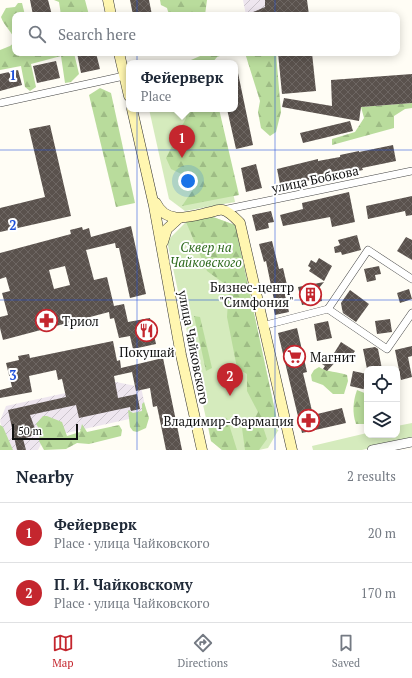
<!DOCTYPE html>
<meta charset="utf-8">
<style>
body{margin:0;font-family:"PT Serif",serif;background:#f2f2f3;color:#1f2937}
.controls{position:absolute;right:12px;bottom:12px;display:grid;overflow:hidden;border-radius:8px;box-shadow:0 2px 10px #0003}
.controls button{width:36px;height:36px;display:grid;place-items:center;padding:0;border:0;border-bottom:1px solid #e0e1e3;background:#fff;color:#1f2937;font:20px sans-serif}
.scale{position:absolute;left:12px;bottom:10px;width:66px;box-sizing:border-box;padding-left:4px;border:2px solid #111;border-top:0;font-size:11px;line-height:14px;white-space:nowrap;color:#111;-webkit-text-stroke:3px #fff;paint-order:stroke}
.you{position:absolute;left:188px;top:181px;width:14px;height:14px;margin:-10px;border:3px solid #fff;border-radius:50%;background:#1a73e8;box-shadow:0 0 0 6px #1a73e833}
.badge{display:grid;place-items:center;width:26px;height:26px;border-radius:50%;background:#c4262e;color:#fff;font-size:13px;font-weight:700}
.pin{position:absolute;translate:-50% -33px;filter:drop-shadow(0 1px 2px #0008)}
.pin::after{content:'';position:absolute;top:21px;width:14px;height:12px;background:inherit;clip-path:polygon(0 0,100% 0,50% 100%)}
.popup{position:absolute;left:126px;top:60px;width:112px;height:52px;box-sizing:border-box;display:grid;place-content:center;border-radius:8px;background:#fff;filter:drop-shadow(0 1px 3px #0005);font-size:13px;white-space:nowrap;color:#747a83}
.popup b{font-size:15px;color:#1f2937}
.popup::after{content:'';position:absolute;left:50%;top:100%;margin-left:-8px;border:8px solid transparent;border-top-color:#fff}
.list{margin:0;padding:0;list-style:none}
h2{display:flex;justify-content:space-between;align-items:center;height:52px;margin:0;padding:0 16px;font-size:17px}
h2 small{font-size:13px;font-weight:400;color:#747a83}
.list li{display:grid;grid-template-columns:26px 1fr auto;gap:12px;align-items:center;box-sizing:border-box;height:60px;padding:0 16px;border-top:1px solid #e0e1e3}
.list b{display:block;font-size:15px;white-space:nowrap}
.list p{margin:0;font-size:13px;white-space:nowrap;color:#747a83}
.list em{font-size:13px;font-style:normal;color:#747a83}
.icon{flex:none;width:22px;height:22px;fill:none;stroke:currentColor;stroke-width:2;stroke-linecap:round;stroke-linejoin:round}
.map{position:relative;flex:none;width:412px;height:450px;overflow:hidden}
.search{position:absolute;background:#fff;box-shadow:0 2px 10px #0003;left:12px;right:12px;top:12px;height:44px;display:flex;align-items:center;gap:10px;box-sizing:border-box;padding:0 14px;border-radius:8px;color:#747a83;font-size:15px}
.sheet{height:172px;background:#fff}
nav{display:flex;justify-content:space-around;align-items:center;box-sizing:border-box;height:56px;border-top:1px solid #e0e1e3;background:#fff;font-size:11px;color:#747a83}
nav a{display:grid;justify-items:center;gap:2px}
nav .on{color:#c4262e}
.map>svg:first-child{display:block}
</style>
<div class="map">
<svg width="412" height="450" viewBox="0 0 412 450">
<defs>
<pattern id="industrial-furrows" width="10" height="10" patternUnits="userSpaceOnUse"><rect width="10" height="10" fill="#eee6ef"/><path d="M-1 1l2-2M0 10L10 0M9 11l2-2" fill="none" stroke="#cbc4cc"/></pattern>
<pattern id="forest-firs" width="22" height="20" patternUnits="userSpaceOnUse"><rect width="22" height="20" fill="#b9dc9c"/><path d="M5 1l3.5 6h-7zM16 11l3.5 6h-7z" fill="#9ebc85"/></pattern>
<pattern id="building-cross-hatch" width="8" height="8" patternUnits="userSpaceOnUse"><rect width="8" height="8" fill="#5a524d"/><path d="M0 0l8 8M0 8l8-8" fill="none" stroke="#6d6662"/></pattern>
</defs>
<rect width="100%" height="100%" fill="#fffdf5"/>
<!-- industrial -->
<g fill="url(#industrial-furrows)">
<polygon points="243,0 273,0 275,15 246,15"/>
<polygon points="116,382 141,387 147,415 44,438 38,450 8,450 0,421 6,406"/>
</g>
<!-- grass -->
<g fill="#d5ebbd">
<polygon points="149,109 215,109 235,202 185,211 169,199"/>
<polygon points="213,217 235,225 279,429 268,448 259,450 222,450 211,441 167,241 186,222"/>
<polygon points="412,423 412,438 362,450 313,450 312,446 367,433 367,435 397,435 397,426"/>
</g>
<!-- forest -->
<g fill="url(#forest-firs)">
<polygon points="54,0 85,0 89,15 61,15 59,2"/>
<polygon points="160,0 207,0 205,15 169,15 167,8 161,5"/>
<path d="M18,3H22L25,15H15V41C12,31 4,26 1,17L6,8L15,7Z"/>
<polygon points="15,42 15,53 74,53 79,74 71,82 65,83 61,56 31,64 36,87 30,91 25,87 21,66 0,70 0,50 10,46"/>
<polygon points="207,53 229,53 217,57 212,63 184,63"/>
<polygon points="245,53 276,53 281,112 276,132 270,136 261,128 258,112 260,101"/>
<polygon points="100,88 111,93 135,203 116,207 89,95"/>
<polygon points="412,103 412,108 405,109 394,116 394,128 332,145 332,139 355,132 364,118 361,107"/>
<polygon points="185,109 219,109 239,195 182,206 198,182 171,169 166,158 186,118"/>
<polygon points="213,217 235,225 276,416 263,427 267,439 259,450 245,450 241,421 251,426 258,412 247,391 247,374 237,368 227,317 229,287 207,271 186,222"/>
<polygon points="194,316 200,317 212,368 206,371"/>
<path d="M319,367C329,373 336,371 347,375L348,381L344,394H333L323,385L312,381L311,375L314,370Z"/>
<path d="M357,390L367,394V424H356C352,413 353,401 357,390Z"/>
<polygon points="144,402 149,418 146,428 137,432 133,431 130,427 128,410 133,413 142,411 142,404"/>
<polygon points="43,416 47,416 62,422 67,436 80,432 82,424 87,432 119,425 122,430 121,436 89,444 77,443 66,449 44,450 39,441 40,430 36,424"/>
<polygon points="227,418 237,450 222,450 211,441 208,424"/>
<polygon points="0,425 3,427 13,450 0,450"/>
</g>
<!-- building -->
<g fill="url(#building-cross-hatch)" fill-rule="evenodd">
<polygon points="30,0 48,0 52,15 33,15"/>
<polygon points="130,0 149,0 152,15 133,15"/>
<polygon points="265,0 307,0 309,15 246,15 265,7"/>
<polygon points="77,53 96,53 100,69 81,73"/>
<polygon points="278,53 312,53 316,91 282,94"/>
<polygon points="56,61 60,78 37,83 33,66"/>
<polygon points="18,70 22,85 0,91 0,74"/>
<polygon points="235,73 238,73 253,145 236,149 227,109 235,109"/>
<polygon points="412,74 412,103 361,107 359,121 282,107 284,98 332,106 331,80"/>
<polygon points="350,121 353,131 303,143 300,133"/>
<polygon points="50,125 71,216 0,232 0,208 45,197 29,129"/>
<polygon points="393,145 396,161 362,168 363,170 344,174 343,172 303,182 303,180 280,184 277,169 318,159 318,161 340,157 340,155 359,151 359,152"/>
<polygon points="256,164 262,188 246,192 241,168"/>
<polygon points="349,192 355,222 332,227 330,217 283,226 280,215 303,209 302,203"/>
<polygon points="412,196 412,215 406,216 405,211 368,219 366,206"/>
<polygon points="271,211 274,222 268,223 269,228 256,231 252,215"/>
<path d="M131,226L146,294L130,298L119,248H116L115,243L86,250L94,280L107,277L114,306L124,304L128,322L150,318L156,344L133,349L130,336L119,338L114,318L110,319L109,312L3,340L0,328V317L8,315L2,293L10,291L6,277L0,279V253L71,234L70,230L82,227L83,230L89,228L91,237ZM65,266L70,285L54,289L49,270Z"/>
<polygon points="357,235 361,250 342,255 341,252 335,253 334,247 340,245 338,240"/>
<polygon points="406,237 412,240 412,260 397,251"/>
<polygon points="272,241 279,269 283,268 287,285 283,286 289,312 275,315 272,301 274,300 266,261 264,262 259,244"/>
<polygon points="319,258 332,266 324,281 309,271 311,268 308,266 311,260 316,263"/>
<polygon points="379,266 381,274 375,275 376,280 367,282 364,269"/>
<polygon points="324,282 319,288 322,301 302,305 298,287"/>
<polygon points="409,289 412,299 400,303 397,293"/>
<polygon points="350,290 369,304 356,322 343,313 342,309 341,303"/>
<polygon points="390,319 392,332 377,334 375,321"/>
<polygon points="328,321 332,338 317,341 314,324"/>
<polygon points="297,328 307,372 303,373 313,415 342,408 346,423 302,433 278,333"/>
<polygon points="113,341 117,361 120,360 121,368 163,358 182,450 166,450 157,406 153,407 150,388 136,391 132,372 114,376 118,398 137,394 140,409 131,411 130,407 79,418 76,405 30,415 37,434 23,439 26,450 17,450 8,410 66,397 62,379 58,380 56,370 29,376 32,392 0,398 0,390 12,387 6,363 19,360 18,356 29,354 30,358"/>
<polygon points="341,342 355,351 348,360 341,356 327,371 323,369 325,366 322,364 329,356 331,358"/>
<polygon points="412,346 412,356 408,357 412,377 401,380 395,350"/>
<polygon points="375,347 378,349 382,369 367,369 363,349"/>
<polygon points="353,371 367,374 367,388 363,389 350,386"/>
</g>
<g fill="none" stroke-linecap="round" stroke-linejoin="round">
<defs>
<g id="minor">
<polyline points="0,103 124,76"/>
<polyline points="223,210 412,171"/>
<polyline points="328,309 387,349 412,313"/>
<polyline points="262,326 328,309 368,250 412,279"/>
</g>
<polyline id="tertiary" points="372,450 412,442"/>
<g id="secondary">
<polyline points="108,0 111,15"/>
<polyline points="119,53 129,96"/>
<polyline points="132,109 154,206 181,355 202,450"/>
<path d="M156,203C167,226 191,216 211,212C214,211 220,209 223,210C230,212 235,218 240,223L292,450"/>
<polyline points="163,242 167,229 179,218"/>
</g>
</defs>
<!-- minor casing -->
<use href="#minor" stroke="#444" stroke-width="8"/>
<!-- tertiary casing -->
<use href="#tertiary" stroke="#444" stroke-width="10"/>
<!-- secondary casing -->
<use href="#secondary" stroke="#333" stroke-width="11"/>
<!-- minor -->
<use href="#minor" stroke="#fff" stroke-width="7"/>
<!-- tertiary -->
<use href="#tertiary" stroke="#fff" stroke-width="9"/>
<!-- secondary -->
<use href="#secondary" stroke="#fff6b0" stroke-width="10"/>
</g>
<!-- grid -->
<path fill="none" stroke="#1d4ed8" stroke-width="1" stroke-opacity="0.55" d="M137,0V15M275,0V15M137,53V450M275,53V450M0,150H412M0,300H412"/>
<!-- icons -->
<defs>
<symbol id="building-ring" viewBox="-11 -11 22 22"><circle r="9.5" fill="#fff" stroke="#c4262e" stroke-width="1.5"/><path d="M-4-6H4V6H1V3H-1V6H-4ZM-2.5-4.3h1.7v1.8h-1.7ZM.8-4.3h1.7v1.8H.8ZM-2.5-1h1.7V.8h-1.7ZM.8-1h1.7V.8H.8Z" fill="#c4262e"/></symbol>
<symbol id="pharmacy-ring" viewBox="-11 -11 22 22"><circle r="9.5" fill="#fff" stroke="#c4262e" stroke-width="1.5"/><path d="M-2-6h4v4h4v4h-4v4h-4v-4h-4v-4h4Z" fill="#c4262e"/></symbol>
<symbol id="restaurant-ring" viewBox="-11 -11 22 22"><circle r="9.5" fill="#fff" stroke="#c4262e" stroke-width="1.5"/><path d="M-5-6h1v4h1v-4h1v4h1v-4h1v5L-1.5 .5V6h-2V.5L-5-1ZM5-6V6H3V1.5H1.5Q1.5-4 5-6Z" fill="#c4262e"/></symbol>
<symbol id="supermarket-ring" viewBox="-11 -11 22 22"><circle r="9.5" fill="#fff" stroke="#c4262e" stroke-width="1.5"/><path d="M-6-5.5h2.5l.6 2H6L4.5 2H-2.5L-4.4-4H-6ZM-1.5 3.2a1.3 1.3 0 1 0 .1 0ZM3 3.2a1.3 1.3 0 1 0 .1 0Z" fill="#c4262e"/></symbol>
</defs>
<g fill-rule="evenodd">
<use href="#building-ring" x="298" y="282" width="25" height="25"/>
<use href="#pharmacy-ring" x="34" y="308" width="25" height="25"/>
<use href="#restaurant-ring" x="134" y="318" width="25" height="25"/>
<use href="#supermarket-ring" x="282" y="344" width="25" height="25"/>
<use href="#pharmacy-ring" x="296" y="408" width="25" height="25"/>
</g>
<g text-anchor="middle" stroke-width="4" stroke-linejoin="round" paint-order="stroke">
<!-- street labels -->
<g font-size="13" fill="#111" stroke="#fff">
<text transform="translate(315 179) rotate(-12)" y="5">улица Бобкова</text>
<text transform="translate(194 347) rotate(79)" y="5">улица Чайковского</text>
</g>
<!-- park labels -->
<g font-size="13" font-style="italic" fill="#2f6b1f" stroke="#fff">
<text x="206" y="252">Сквер на<tspan x="206" dy="15">Чайковского</tspan></text>
</g>
<!-- poi labels -->
<g font-size="13" fill="#111" stroke="#fff" text-anchor="end">
<text x="294" y="292">Бизнес-центр<tspan x="294" dy="15">"Симфония"</tspan></text>
<text x="62" y="326" text-anchor="start">Триол</text>
<text x="147" y="357" text-anchor="middle">Покушай</text>
<text x="310" y="362" text-anchor="start">Магнит</text>
<text x="294" y="426">Владимир-Фармация</text>
</g>
</g>
<g font-size="13" text-anchor="middle" font-weight="bold" fill="#1d4ed8" stroke="#fff" stroke-width="4" stroke-linejoin="round" paint-order="stroke">
<text x="13" y="80">1</text>
<text x="13" y="230">2</text>
<text x="13" y="380">3</text>
</g>
</svg>
<div class="controls">
<button><svg class="icon" aria-label="locate" viewBox="0 0 24 24"><circle cx="12" cy="12" r="6"/><path d="M12 2v4M12 18v4M2 12h4M18 12h4"/></svg></button>
<button><svg class="icon" aria-label="layers" viewBox="0 0 24 24"><path d="M12 4l9 5-9 5-9-5zM3 14l9 5 9-5"/></svg></button>
</div>
<div class="scale">50 m</div>
<div class="you"></div>
<div class="pin badge" style="left:182px;top:158px">1</div>
<div class="popup"><b>Фейерверк</b>Place</div>
<div class="pin badge" style="left:230px;top:396px">2</div>
<div class="search"><svg class="icon" aria-label="search" viewBox="0 0 24 24"><circle cx="10" cy="10" r="6"/><path d="M15 15l6 6"/></svg>Search here</div>
</div>
<section class="sheet">
<h2>Nearby<small>2 results</small></h2>
<ul class="list">
<li><span class="badge">1</span><div><b>Фейерверк</b><p>Place · улица Чайковского</p></div><em>20 m</em></li>
<li><span class="badge">2</span><div><b>П. И. Чайковскому</b><p>Place · улица Чайковского</p></div><em>170 m</em></li>
</ul>
</section>
<nav>
<a class="on"><svg class="icon" aria-label="map" viewBox="0 0 24 24"><path d="M3 6l6-2 6 2 6-2v14l-6 2-6-2-6 2zM9 4v14M15 6v14"/></svg>Map</a>
<a><svg class="icon" aria-label="directions" viewBox="0 0 24 24"><path d="M12 3l9 9-9 9-9-9zM9 14v-3h6M13 9l2 2-2 2"/></svg>Directions</a>
<a><svg class="icon" aria-label="saved" viewBox="0 0 24 24"><path d="M7 4h10v16l-5-4-5 4z"/></svg>Saved</a>
</nav>
